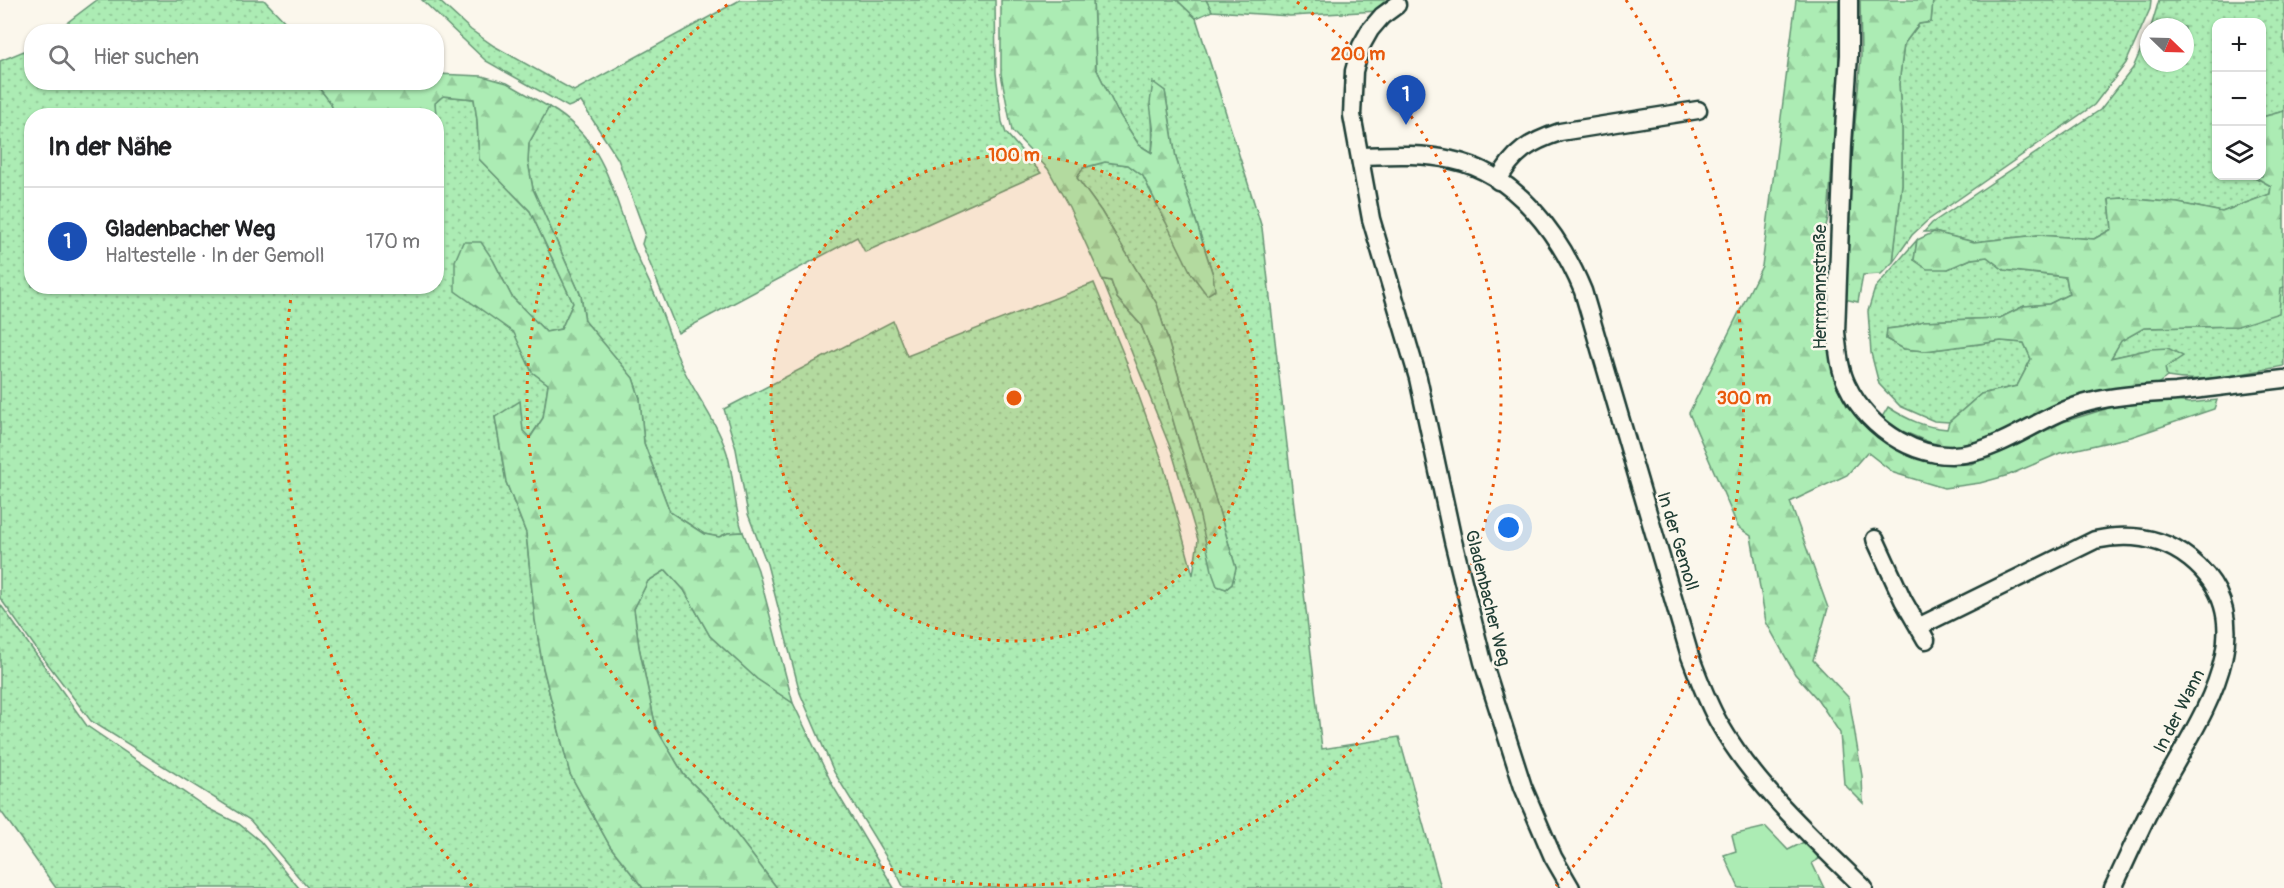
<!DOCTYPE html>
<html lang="de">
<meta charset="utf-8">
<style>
body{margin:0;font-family:Pangolin,sans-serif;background:#f2f2f2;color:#202124}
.controls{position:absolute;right:18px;top:18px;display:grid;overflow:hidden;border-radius:12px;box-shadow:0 2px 4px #0004}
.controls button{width:54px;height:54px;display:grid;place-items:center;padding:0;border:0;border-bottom:2px solid #e0e0e0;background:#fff;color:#202124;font:30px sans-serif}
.compass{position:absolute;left:2140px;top:18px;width:54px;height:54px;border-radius:50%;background:#fff;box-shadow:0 2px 4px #0004;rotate:113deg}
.you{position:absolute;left:1509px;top:528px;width:21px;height:21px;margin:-15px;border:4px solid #fff;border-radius:50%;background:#1a73e8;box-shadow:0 0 0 9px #1a73e833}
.badge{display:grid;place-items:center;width:39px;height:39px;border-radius:50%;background:#1a73e8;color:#fff;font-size:20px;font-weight:700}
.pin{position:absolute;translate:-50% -50px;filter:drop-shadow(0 2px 3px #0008)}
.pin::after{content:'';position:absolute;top:32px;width:21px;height:18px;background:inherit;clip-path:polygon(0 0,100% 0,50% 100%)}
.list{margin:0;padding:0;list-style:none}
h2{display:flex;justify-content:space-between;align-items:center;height:78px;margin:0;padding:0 24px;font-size:26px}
h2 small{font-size:20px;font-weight:400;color:#757577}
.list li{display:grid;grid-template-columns:39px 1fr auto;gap:18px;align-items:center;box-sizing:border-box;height:108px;padding:0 24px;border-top:2px solid #e0e0e0}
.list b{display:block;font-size:22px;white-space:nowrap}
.list p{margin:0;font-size:20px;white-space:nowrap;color:#757577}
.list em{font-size:20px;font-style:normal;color:#757577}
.icon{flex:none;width:33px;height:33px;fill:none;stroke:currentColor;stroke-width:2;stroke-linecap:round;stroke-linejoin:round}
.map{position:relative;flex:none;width:2284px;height:888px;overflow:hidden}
.search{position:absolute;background:#fff;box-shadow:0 2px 4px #0004;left:24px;top:24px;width:420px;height:66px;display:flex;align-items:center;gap:15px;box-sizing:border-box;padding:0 21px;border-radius:24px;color:#757577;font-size:22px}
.panel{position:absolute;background:#fff;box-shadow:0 2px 4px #0004;left:24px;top:108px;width:420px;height:186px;border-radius:24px}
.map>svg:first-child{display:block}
</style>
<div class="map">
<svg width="2284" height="888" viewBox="0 0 2284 888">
<defs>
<pattern id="grass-dots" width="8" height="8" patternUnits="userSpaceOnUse" patternTransform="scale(1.5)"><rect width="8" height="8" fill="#acecb4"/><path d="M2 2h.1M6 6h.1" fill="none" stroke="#94cb9b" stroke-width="1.8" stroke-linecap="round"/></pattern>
<pattern id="forest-firs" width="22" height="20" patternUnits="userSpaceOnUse" patternTransform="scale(1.5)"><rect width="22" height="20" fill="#acecb4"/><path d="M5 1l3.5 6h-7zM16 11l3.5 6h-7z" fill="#94cb9b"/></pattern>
</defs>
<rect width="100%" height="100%" fill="#fbf7ec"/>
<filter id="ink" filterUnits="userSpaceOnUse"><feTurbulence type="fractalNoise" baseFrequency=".0167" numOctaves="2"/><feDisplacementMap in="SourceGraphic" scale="12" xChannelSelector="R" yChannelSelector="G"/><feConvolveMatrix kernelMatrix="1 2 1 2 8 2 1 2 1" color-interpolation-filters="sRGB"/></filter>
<g filter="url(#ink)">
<!-- grass -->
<g fill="url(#grass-dots)" stroke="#669474" stroke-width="1.5">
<polygon points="97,0 264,0 294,31 56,31"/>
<polygon points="422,0 438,0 471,30 494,46 574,91 740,0 995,0 996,73 1002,122 1006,133 1041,173 865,252 857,237 678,333 642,244 645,233 618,159 581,102 568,107 486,61"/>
<path d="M1093,0H1177L1196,18L1262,228L1322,749L1399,737L1441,888H904L898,876L834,772L800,693L767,564L748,514L736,449L724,409L893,321L907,356L1094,283L1125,358L1162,460L1193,575L1198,540L1172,452L1102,279L1111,281L1117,298L1141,325L1156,362L1196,499L1217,586L1226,589L1232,584L1236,568L1157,304L1101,211L1077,178L1083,168L1105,162L1128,165L1143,176L1164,219L1214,290L1213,275L1176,158L1165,91L1153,83C1150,106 1154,129 1152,153L1139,145L1117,111L1096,68Z"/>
<polygon points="1206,0 1394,0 1378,11 1290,16 1212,11"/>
<polygon points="1933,0 2151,0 2150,9 2126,63 2094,105 1927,221 1912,235 1893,262 1902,184 1902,129 1899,84 1904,44 1919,24 1931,22"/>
<polygon points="2159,0 2284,0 2284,111 2262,117 2262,22 2216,22 2216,176 2253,176 2271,186 2270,194 2222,212 2178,203 2123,198 2109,200 2112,229 2094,239 2038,235 1974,242 1934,232 1924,232 1932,223 2100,110 2133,68 2149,31 2149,63 2185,63 2185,27 2151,27"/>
<polygon points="31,48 32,82 315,83 331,103 334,115 32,116 32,286 436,286 435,103 443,96 474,99 477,120 479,159 530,211 573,303 561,329 546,332 512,297 493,260 494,318 515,333 532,372 548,384 543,418 529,439 523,431 495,417 506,482 526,533 535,620 543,668 570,774 610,846 643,888 308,888 250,820 91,721 38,651 0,598 0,61"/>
<path d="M549,107C606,140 611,190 633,246C640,265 650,282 657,300C665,320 671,340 679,360C693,392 716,419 727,453C735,479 733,506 743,532L728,533L719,537L704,534L670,512L644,443L640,399L633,378L585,321L581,296L533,189L528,162L529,143Z"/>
<polygon points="1917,240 1914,260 1948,269 1971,259 1987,257 2004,270 2066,277 2069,294 2049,304 2024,306 2000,318 1923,321 1903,327 1887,329 1886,339 1904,349 1925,351 2002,341 2024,343 2031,359 2017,386 1981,394 1949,422 1934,421 1900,406 1879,384 1871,353 1868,311 1875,288"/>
<path d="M2281,287H2284V366C2245,373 2206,384 2167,377L2165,368L2151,349L2110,358L2120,341L2144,328L2238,326Z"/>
<polygon points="666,570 684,590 710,636 757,679 793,703 833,786 894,888 777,888 715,806 684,775 656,728 639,647 634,609 648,581"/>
<polygon points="0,604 87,726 207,808 239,824 260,841 299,888 56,888 0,810"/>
</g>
<!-- forest -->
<g fill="url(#forest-firs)" stroke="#669474" stroke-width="1.5">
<polygon points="1001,0 1093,0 1096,68 1117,111 1139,145 1152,153 1154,134 1150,103 1153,82 1165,91 1176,158 1213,275 1215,290 1207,295 1192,275 1143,176 1128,165 1105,162 1083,168 1077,178 1101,211 1157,304 1236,568 1232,584 1226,589 1217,586 1213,575 1196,499 1156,362 1141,325 1117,298 1111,281 1102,279 1069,207 1048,169 1012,131 1001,74"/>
<polygon points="1177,0 1206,0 1212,11 1196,18"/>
<polygon points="1796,0 1839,0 1839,68 1828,218 1824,234 1825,273 1833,370 1837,387 1847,406 1866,427 1904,453 1940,464 1971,464 2019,444 2063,422 2112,407 2171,400 2189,403 2217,400 2214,409 2131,437 2060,453 2009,475 1980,483 1944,488 1894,473 1867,452 1847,475 1790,502 1828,608 1813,660 1849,698 1862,776 1863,803 1844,784 1840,733 1818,700 1795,674 1766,622 1751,536 1738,527 1689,413 1762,266"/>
<polygon points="1860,0 1933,0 1931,22 1919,24 1904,44 1899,84 1902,129 1902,184 1893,262 1881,274 1863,275 1858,302 1844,299 1846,227 1861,56"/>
<polygon points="437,74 482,76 507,83 549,107 529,143 528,162 533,189 581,296 585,321 633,378 640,399 644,443 670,512 704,534 719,537 728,533 743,532 758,570 793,703 757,679 710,636 684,590 666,570 648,581 634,609 639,647 656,728 684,775 715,806 777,888 643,888 610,846 570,774 543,668 535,620 526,533 506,482 495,417 520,401 523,431 530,438 543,418 548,384 532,372 514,333 455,291 455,261 463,242 481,242 493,260 512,297 546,332 561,329 573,303 530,211 479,159 477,120 474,99 443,96 435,103 436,115 334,115 331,103 315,83 436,82"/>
<path d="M2284,111V287L2281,288L2279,313L2238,326L2144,328L2121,341L2111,358L2151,349L2168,348L2183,356L2165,368L2167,377L2152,388H2120L2089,393L2067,401L1991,441L1956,447L1936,445L1902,431L1882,417L1888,407C1908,420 1924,427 1947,429L1949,422L1981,394L2017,386L2031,359L2024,343L2001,341L1925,351L1904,349L1886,339L1887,329L1903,327L1923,321L2000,318L2024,306L2049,304L2069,294L2066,277L2004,270L1987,257L1971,259L1948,269H1927L1914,260L1917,240L1934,232L1974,242L2038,235L2094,239L2112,229L2109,199L2123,198L2178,203L2222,212L2270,194L2271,186L2253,176H2262V117Z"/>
</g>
<!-- park -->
<polygon fill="#acecb4" stroke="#669474" stroke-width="1.5" points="1766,827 1788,850 1806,841 1819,859 1812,863 1824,888 1739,888 1724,855 1736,851 1732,835"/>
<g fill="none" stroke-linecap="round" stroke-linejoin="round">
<defs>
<g id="minor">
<path d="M1849,0V55L1843,144L1836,332C1838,349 1839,369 1847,385C1868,430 1923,466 1974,452C2015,441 2048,412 2090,402C2118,395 2147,394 2176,392C2212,388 2248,383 2284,379"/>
<polyline points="1397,5 1382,16 1370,30 1361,46 1354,71 1352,115 1371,219 1418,378 1453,541 1483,662 1523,787 1553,857 1571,888"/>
<path d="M1360,156C1390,155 1422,153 1452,160C1515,173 1560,235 1583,291L1690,656C1699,679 1707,702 1719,723C1755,786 1813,838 1864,888"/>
<path d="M1498,181C1513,152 1530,142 1560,132L1698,110"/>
<polyline points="1875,539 1903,600 1926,640"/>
<path d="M1920,626L2095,540C2129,533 2162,537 2190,559C2271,624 2197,722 2161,789C2143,821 2129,855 2113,888"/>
</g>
</defs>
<!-- minor casing -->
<use href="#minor" stroke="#1f3d34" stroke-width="21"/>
<!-- minor -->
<use href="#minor" stroke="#fbf7ec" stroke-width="16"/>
</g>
</g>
<!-- distance rings -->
<circle cx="1014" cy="398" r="243" fill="#e8590c" fill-opacity=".12"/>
<g fill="none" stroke="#e8590c" stroke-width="3" stroke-dasharray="3 6">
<circle cx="1014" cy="398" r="243"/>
<path d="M1297 2A487 487 0 1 1 731 2"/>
<path d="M472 886A730 730 0 0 1 292 290M1626 0A730 730 0 0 1 1556 886"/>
</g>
<g text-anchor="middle" stroke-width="5" stroke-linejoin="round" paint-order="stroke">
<!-- street labels -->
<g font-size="18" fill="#1f3d34" stroke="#fbf7ec">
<text transform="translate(1820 287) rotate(-90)" y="6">Herrmannstraße</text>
<text transform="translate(1678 541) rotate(73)" y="6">In der Gemoll</text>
<text transform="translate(1488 598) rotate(76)" y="6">Gladenbacher Weg</text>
<text transform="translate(2179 711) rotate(-63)" y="6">In der Wann</text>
</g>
</g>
<circle cx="1014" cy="398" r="9" fill="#e8590c" stroke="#fbf7ec" stroke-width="3"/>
<g font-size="18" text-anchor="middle" font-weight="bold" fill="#e8590c" stroke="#fbf7ec" stroke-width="5" stroke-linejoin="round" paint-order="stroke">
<text x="1358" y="60">200 m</text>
<text x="1014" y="161">100 m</text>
<text x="1744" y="404">300 m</text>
</g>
</svg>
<div class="controls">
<button>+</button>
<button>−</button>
<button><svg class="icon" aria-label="layers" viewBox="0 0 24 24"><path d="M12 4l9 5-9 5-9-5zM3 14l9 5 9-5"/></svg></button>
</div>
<svg class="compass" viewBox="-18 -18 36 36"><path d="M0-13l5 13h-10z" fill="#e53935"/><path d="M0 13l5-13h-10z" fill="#757577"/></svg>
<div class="you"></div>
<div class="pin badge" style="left:1406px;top:125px;background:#1a4fb4">1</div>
<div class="search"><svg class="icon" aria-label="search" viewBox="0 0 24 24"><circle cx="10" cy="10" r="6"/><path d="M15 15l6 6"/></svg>Hier suchen</div>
<section class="panel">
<h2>In der Nähe<small></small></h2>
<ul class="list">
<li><span class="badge" style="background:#1a4fb4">1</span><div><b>Gladenbacher Weg</b><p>Haltestelle · In der Gemoll</p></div><em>170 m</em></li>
</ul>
</section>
</div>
